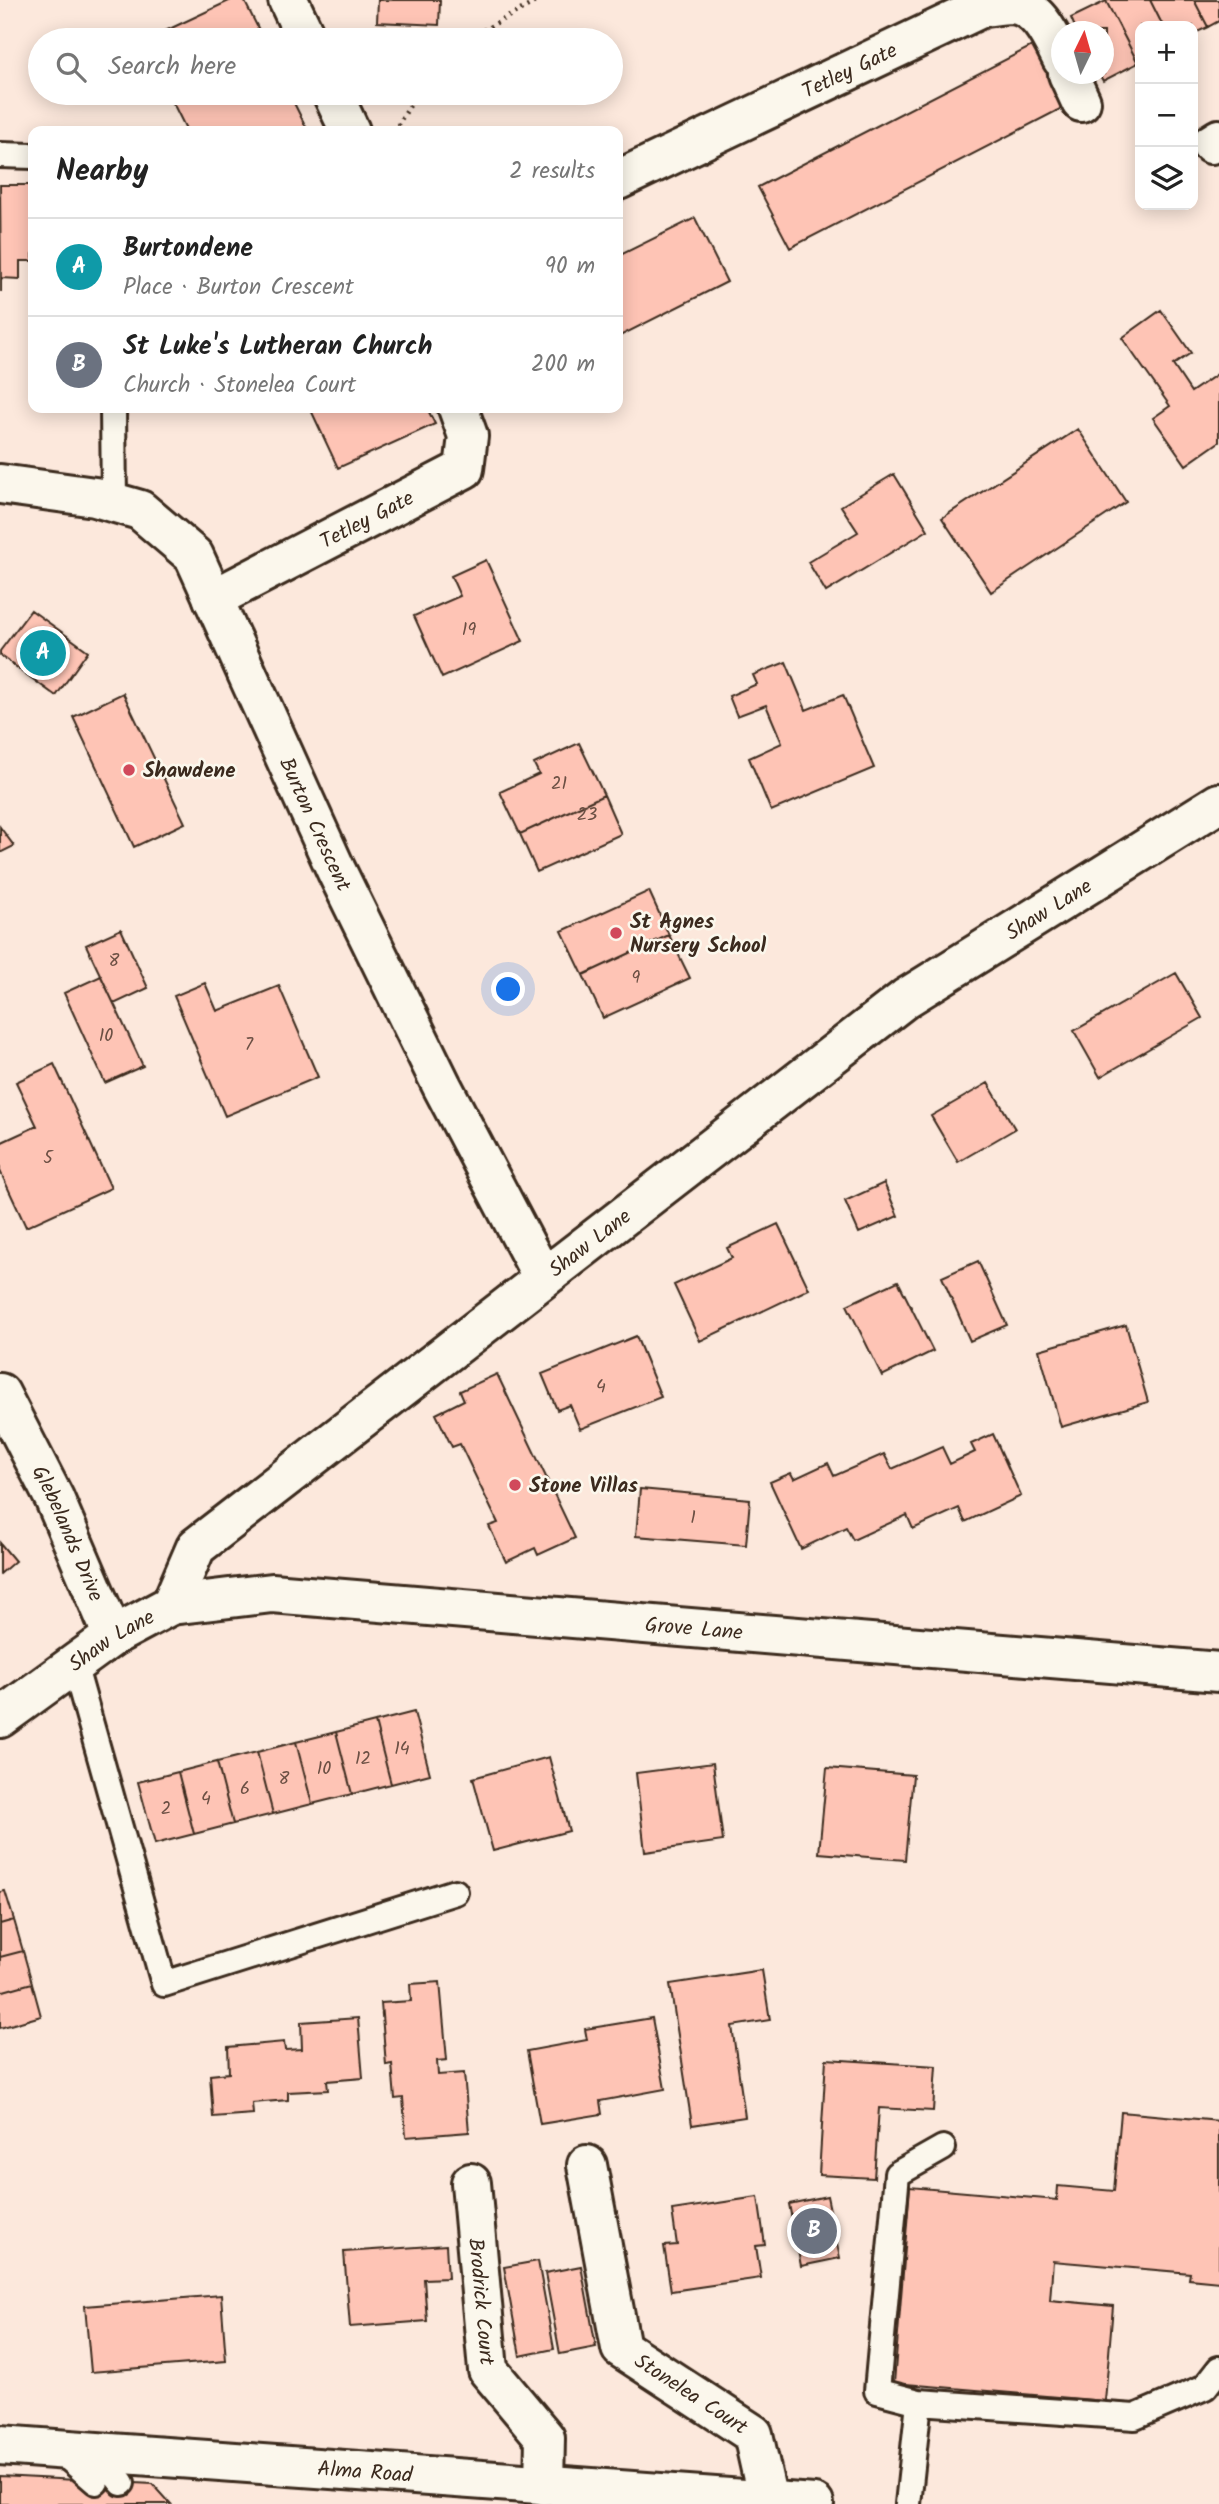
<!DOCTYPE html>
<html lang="en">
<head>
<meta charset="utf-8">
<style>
	:root { --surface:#fff; --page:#f6f6f6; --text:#222; --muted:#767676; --line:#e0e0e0; --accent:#d1495b }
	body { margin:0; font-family:Kalam,sans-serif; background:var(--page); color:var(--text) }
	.controls { position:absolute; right:21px; top:21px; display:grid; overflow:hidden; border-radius:14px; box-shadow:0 4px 18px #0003 }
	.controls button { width:63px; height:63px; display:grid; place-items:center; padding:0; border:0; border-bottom:2px solid var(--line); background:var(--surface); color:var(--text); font:35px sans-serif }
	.compass { position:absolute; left:1051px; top:21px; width:63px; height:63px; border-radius:50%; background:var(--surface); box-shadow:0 4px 18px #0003; rotate:5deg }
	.you { position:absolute; left:509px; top:990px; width:24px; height:24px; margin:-18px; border:5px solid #fff; border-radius:50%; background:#1a73e8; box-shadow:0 0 0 10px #1a73e833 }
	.badge { display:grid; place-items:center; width:46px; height:46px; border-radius:50%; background:var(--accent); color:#fff; font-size:23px; font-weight:700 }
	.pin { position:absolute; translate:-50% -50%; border:4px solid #fff; box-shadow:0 2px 7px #0006 }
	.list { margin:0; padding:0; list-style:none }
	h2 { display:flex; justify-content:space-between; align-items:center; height:91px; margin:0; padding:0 28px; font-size:30px }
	h2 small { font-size:23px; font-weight:400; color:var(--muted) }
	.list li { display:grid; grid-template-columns:46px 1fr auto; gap:21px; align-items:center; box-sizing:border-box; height:98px; padding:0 28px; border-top:2px solid var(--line) }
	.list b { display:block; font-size:26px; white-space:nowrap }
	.list p { margin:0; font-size:23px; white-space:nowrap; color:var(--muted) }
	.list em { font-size:23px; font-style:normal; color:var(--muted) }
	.icon { flex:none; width:38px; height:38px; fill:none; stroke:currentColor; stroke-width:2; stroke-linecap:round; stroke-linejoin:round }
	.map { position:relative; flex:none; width:1219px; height:2504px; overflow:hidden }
	.search { position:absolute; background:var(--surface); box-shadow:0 4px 18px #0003; left:28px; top:28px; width:595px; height:77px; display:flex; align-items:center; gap:18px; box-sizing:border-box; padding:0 24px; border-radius:38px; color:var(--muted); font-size:26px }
	.panel { position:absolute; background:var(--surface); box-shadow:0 4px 18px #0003; left:28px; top:126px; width:595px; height:287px; border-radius:14px }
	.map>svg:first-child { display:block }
	.building { fill:#fec4b5; stroke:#3b2a1e; stroke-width:2 }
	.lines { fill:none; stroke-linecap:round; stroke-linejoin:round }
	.lane-casing { stroke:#3b2a1e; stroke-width:30 }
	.street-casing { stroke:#3b2a1e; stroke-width:44 }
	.secondary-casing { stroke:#3b2a1e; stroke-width:44 }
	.path { stroke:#3b2a1e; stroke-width:4.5; stroke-dasharray:2 5; stroke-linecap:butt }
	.lane { stroke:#fbf7ec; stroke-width:24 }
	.street { stroke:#fbf7ec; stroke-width:38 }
	.secondary { stroke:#fbf7ec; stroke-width:38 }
	.poi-dot { fill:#d1495b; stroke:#fbf7ec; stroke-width:2.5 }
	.labels { text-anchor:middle; stroke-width:5; stroke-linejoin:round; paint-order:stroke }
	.number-label { font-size:18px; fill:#6c5044 }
	.street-label { font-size:21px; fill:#3b2a1e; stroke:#fbf7ec }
	.poi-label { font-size:21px; font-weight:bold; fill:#3b2a1e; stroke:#fbf7ec; text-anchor:start }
</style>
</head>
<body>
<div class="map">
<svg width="1219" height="2504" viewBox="0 0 1219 2504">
	<rect width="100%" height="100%" fill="#fce8dc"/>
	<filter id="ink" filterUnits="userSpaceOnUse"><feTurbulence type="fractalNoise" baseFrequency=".0143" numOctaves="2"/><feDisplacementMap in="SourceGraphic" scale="14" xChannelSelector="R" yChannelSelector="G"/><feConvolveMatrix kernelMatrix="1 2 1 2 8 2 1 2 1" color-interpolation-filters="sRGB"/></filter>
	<g filter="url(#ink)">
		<path class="building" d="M231,0H244L264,40H146Z
			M378,0H440L439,25L377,22Z
			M1108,0H1150L1163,26H1140V61L1138,63L1106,1Z
			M1150,0H1194L1208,27L1193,34V26H1163Z
			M1194,0H1219V21L1208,27Z
			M1106,1L1138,63L1103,81L1099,74H1104V32H1077L1071,18Z
			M1034,45L1066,106L790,248L758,187Z
			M168,93H289L308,131H187Z
			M0,185H33V261H20V279L1,278V292Z
			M695,218L727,282L618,337V256Z
			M1161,310L1191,353L1173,365L1191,392L1219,373V442L1186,465L1153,418L1170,406L1122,338Z
			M310,408H427L435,424L338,468Z
			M1078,429L1126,502L991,592L942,518Z
			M894,474L928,530L826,592L808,562L858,532L841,506Z
			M486,560L523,641L442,678L414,616L460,596L451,576Z
			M31,610L88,651L56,696L0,655V651Z
			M786,662L806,710L843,695L874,768L771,811L749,758L782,743L766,705L737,716L729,696L757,684L753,675Z
			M123,693L185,823L134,847L73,717Z
			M579,743L604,795L520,834L500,792L539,774L534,764Z
			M604,795L621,834L537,872L520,834Z
			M0,827L14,846L0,853Z
			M649,891L669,935L583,975L562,931Z
			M121,929L148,988L114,1004L86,945Z
			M669,935L690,978L603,1018L583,975Z
			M1176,973L1202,1018L1100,1077L1074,1031Z
			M101,976L143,1066L105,1083L64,993Z
			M205,983L217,1011L279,986L318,1077L225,1116L174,996Z
			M54,1064L111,1188L26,1227L0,1171V1143L37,1126L16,1082Z
			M988,1083L1015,1129L958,1162L931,1116Z
			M884,1183L898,1216L859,1233L845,1201Z
			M778,1224L809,1289L700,1341L674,1285L732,1258L727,1248Z
			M978,1261L1007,1325L970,1341L942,1277Z
			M898,1281L933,1351L882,1376L847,1305Z
			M1126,1325L1148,1402L1061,1427L1039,1350Z
			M636,1336L661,1397L580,1429L570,1405L557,1410L542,1374Z
			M497,1374L575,1538L538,1555L535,1548L506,1562L489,1526L498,1523L460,1444L452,1447L436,1414L464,1400L460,1391Z
			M993,1434L1021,1496L965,1522L959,1508L913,1529L907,1515L853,1540L846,1527L801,1549L770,1482L791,1473L794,1479L828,1463L834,1476L884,1454L892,1469L942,1447L950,1464L975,1452L971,1444Z
			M640,1489L750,1499L746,1545L636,1536Z
			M0,1543L15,1561L0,1574Z
			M414,1712L430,1774L391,1784L375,1722Z
			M375,1722L391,1784L352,1794L336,1732Z
			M336,1732L352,1794L312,1804L296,1742Z
			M296,1742L312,1804L273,1814L257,1752Z
			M257,1752L273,1814L233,1824L217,1762Z
			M549,1757L569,1831L493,1851L473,1778Z
			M217,1762L233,1824L194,1834L178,1772Z
			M713,1763L723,1841L645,1852L636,1773Z
			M827,1768L913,1775L905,1860L819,1853Z
			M178,1772L194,1834L155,1844L138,1782Z
			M5,1891L14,1920L0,1924V1892Z
			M14,1920L23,1951L0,1957V1924Z
			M23,1951L32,1983L0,1992V1957Z
			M762,1970L770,2020L732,2026L745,2117L692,2125L670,1984Z
			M440,1982L447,2060L437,2061L438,2075L464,2073L469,2132L406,2137L403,2098L395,2099L392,2064L386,2065L381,2003L411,2001L410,1984Z
			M32,1983L41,2016L0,2028V1992Z
			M358,2018L363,2078L327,2081L328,2090L288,2092V2100L252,2103L253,2114L213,2117L210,2075L229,2073L228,2047L284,2042L285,2050L302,2049L301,2022Z
			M652,2018L665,2089L600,2101L602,2114L540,2124L527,2051L587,2040L585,2029Z
			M826,2059L936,2066L933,2111L879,2108L874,2178L819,2175Z
			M1121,2112L1219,2121V2282L1189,2279L1190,2273L1053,2261L1050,2300L1113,2306L1105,2401L894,2383L910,2187L1057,2200L1058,2186L1114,2191Z
			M827,2196L840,2258L801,2266L789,2204Z
			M758,2197L765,2245L756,2246L761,2278L671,2291L664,2246L677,2245L672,2210Z
			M446,2245L448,2278L424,2279L427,2321L350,2327L344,2252Z
			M538,2261L554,2349L520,2356L504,2267Z
			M581,2266L596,2347L560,2354L545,2273Z
			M221,2295L226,2361L91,2372L85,2306Z
			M0,2476L153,2484L171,2504H0Z"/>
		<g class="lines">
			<defs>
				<path id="lane" d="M0,155L33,156
					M113,408L114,502
					M74,1664L164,1984L455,1892
					M919,2402L877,2391L897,2174L943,2148
					M59,2450L96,2482
					M96,2452L122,2483
					M908,2504L919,2402L1135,2417L1205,2387L1219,2369"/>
				<g id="street">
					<path d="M288,0L307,40"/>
					<path d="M1068,74L1081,102"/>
					<path d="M332,93L350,131"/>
					<path d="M1211,144L1219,139"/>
					<path id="s1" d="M618,180L983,7C992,6 1002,4 1011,4C1038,5 1052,39 1062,59"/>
					<path id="s2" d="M0,484L95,497L140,510L194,556L336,870L442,1086L543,1278"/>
					<path id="s3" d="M213,599L464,469L468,436L458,408"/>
					<path id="s4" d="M0,1393L54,1498L113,1636"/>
					<path id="s5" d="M587,2165L621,2348L753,2434L768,2501"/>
					<path id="s6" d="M471,2183L488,2370L545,2438L544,2485"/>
					<path id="s7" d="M0,2445L814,2504"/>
				</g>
				<g id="secondary">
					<path id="s8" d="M171,1605L272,1593L1219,1672"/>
					<path id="s9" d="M0,1718L113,1636L171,1605L196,1547L906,998L1219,803"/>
				</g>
			</defs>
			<use href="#lane" class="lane-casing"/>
			<use href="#street" class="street-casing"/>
			<use href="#secondary" class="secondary-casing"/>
			<path class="path" d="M465,40L539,0
				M394,131L418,93"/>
			<use href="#lane" class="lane"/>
			<use href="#street" class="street"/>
			<use href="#secondary" class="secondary"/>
		</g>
	</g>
	<g class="poi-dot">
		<circle cx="129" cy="770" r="7"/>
		<circle cx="616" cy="933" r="7"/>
		<circle cx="515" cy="1485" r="7"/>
	</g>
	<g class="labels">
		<g class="number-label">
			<text x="469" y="635">19</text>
			<text x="559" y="789">21</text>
			<text x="587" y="820">23</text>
			<text x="114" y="966">8</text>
			<text x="636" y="983">9</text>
			<text x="106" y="1041">10</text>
			<text x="249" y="1050">7</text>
			<text x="48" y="1163">5</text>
			<text x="601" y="1392">4</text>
			<text x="693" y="1523">1</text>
			<text x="402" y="1754">14</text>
			<text x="363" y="1764">12</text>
			<text x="324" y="1774">10</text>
			<text x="284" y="1784">8</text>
			<text x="245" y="1794">6</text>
			<text x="206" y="1804">4</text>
			<text x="166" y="1814">2</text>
		</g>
		<g class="street-label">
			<text dy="7" stroke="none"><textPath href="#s1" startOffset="256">Tetley Gate</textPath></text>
			<text dy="7" stroke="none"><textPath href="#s3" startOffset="173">Tetley Gate</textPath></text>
			<text dy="7" stroke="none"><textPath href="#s2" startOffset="508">Burton Crescent</textPath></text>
			<text dy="7" stroke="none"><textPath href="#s9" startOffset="1334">Shaw Lane</textPath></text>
			<text dy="7" stroke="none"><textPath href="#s9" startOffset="766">Shaw Lane</textPath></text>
			<text dy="7" stroke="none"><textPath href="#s4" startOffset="156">Glebelands Drive</textPath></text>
			<text dy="7" stroke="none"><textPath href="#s8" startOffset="525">Grove Lane</textPath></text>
			<text dy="7" stroke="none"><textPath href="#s9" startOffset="136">Shaw Lane</textPath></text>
			<text dy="7" stroke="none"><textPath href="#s6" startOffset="119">Brodrick Court</textPath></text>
			<text dy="7" stroke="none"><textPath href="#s5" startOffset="270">Stonelea Court</textPath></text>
			<text dy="7" stroke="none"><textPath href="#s7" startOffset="366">Alma Road</textPath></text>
		</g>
		<g class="poi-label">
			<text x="143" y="777">Shawdene</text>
			<text x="630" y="928">St Agnes<tspan x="630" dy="24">Nursery School</tspan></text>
			<text x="529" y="1492">Stone Villas</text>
		</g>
	</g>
</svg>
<div class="controls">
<button>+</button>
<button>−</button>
<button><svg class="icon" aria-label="layers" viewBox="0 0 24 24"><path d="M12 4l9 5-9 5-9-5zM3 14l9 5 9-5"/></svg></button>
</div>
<svg class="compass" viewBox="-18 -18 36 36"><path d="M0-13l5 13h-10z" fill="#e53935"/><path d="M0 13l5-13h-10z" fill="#767676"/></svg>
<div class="you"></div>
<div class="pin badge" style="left:43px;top:653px;background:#0f9aa8">A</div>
<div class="pin badge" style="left:814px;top:2231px;background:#6b7280">B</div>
<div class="search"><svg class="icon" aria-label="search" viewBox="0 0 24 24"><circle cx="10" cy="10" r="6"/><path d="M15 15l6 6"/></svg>Search here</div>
<section class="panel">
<h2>Nearby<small>2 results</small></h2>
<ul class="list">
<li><span class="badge" style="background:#0f9aa8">A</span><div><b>Burtondene</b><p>Place · Burton Crescent</p></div><em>90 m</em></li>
<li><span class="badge" style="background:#6b7280">B</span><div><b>St Luke's Lutheran Church</b><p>Church · Stonelea Court</p></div><em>200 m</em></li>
</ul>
</section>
</div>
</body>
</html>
